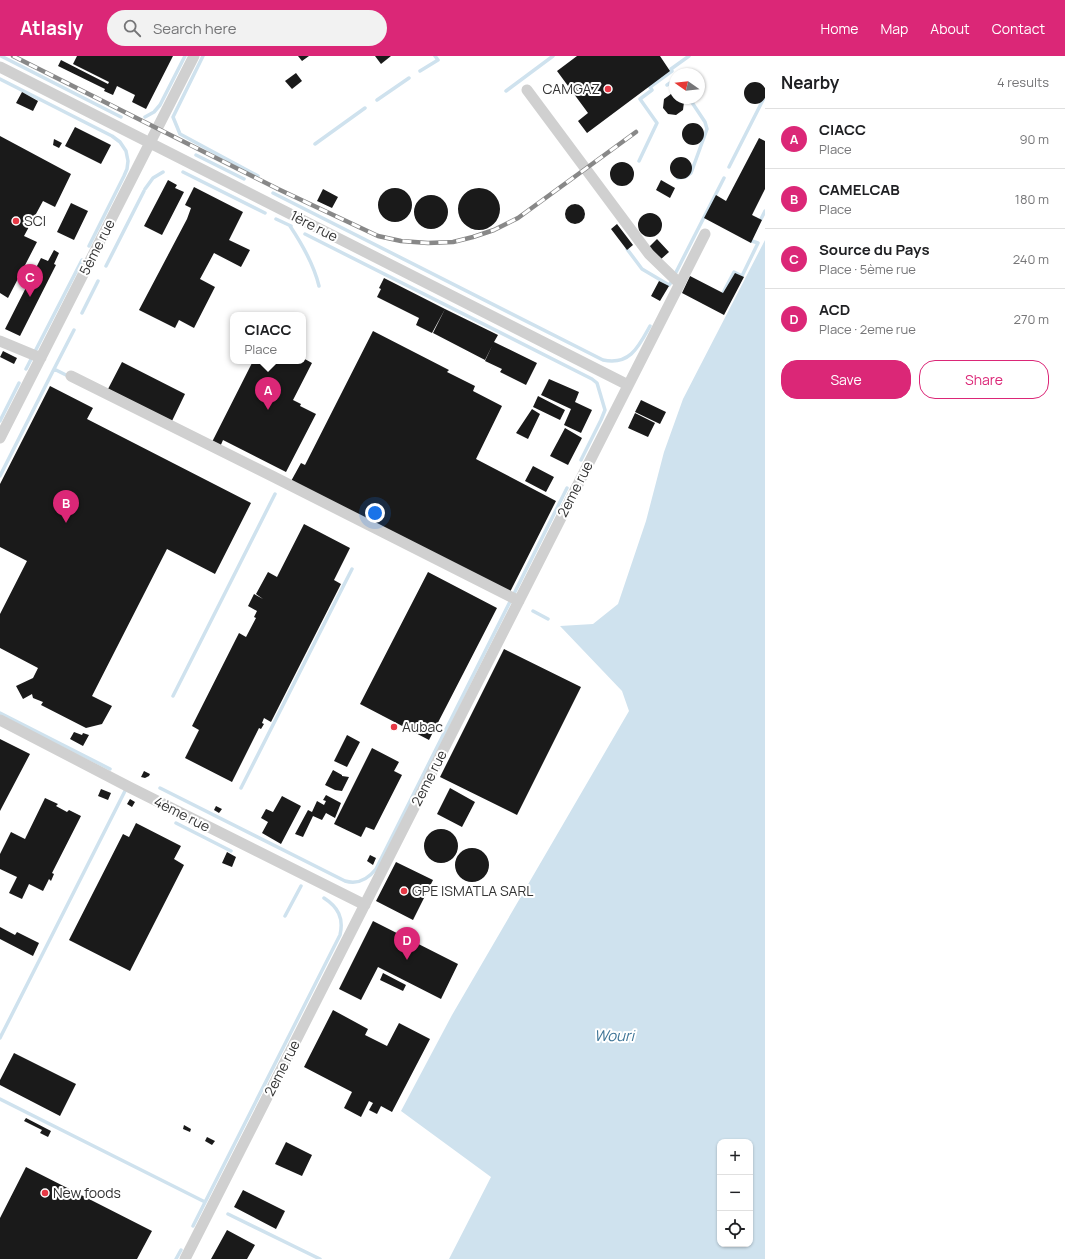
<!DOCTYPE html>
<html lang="en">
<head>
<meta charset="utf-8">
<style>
	:root { --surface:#fff; --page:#f2f2f2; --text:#202124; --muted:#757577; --line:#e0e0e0; --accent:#db2777 }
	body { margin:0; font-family:Manrope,sans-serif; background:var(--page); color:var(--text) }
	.controls { position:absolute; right:12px; bottom:12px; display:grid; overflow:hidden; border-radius:8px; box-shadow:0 1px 3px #0004 }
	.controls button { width:36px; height:36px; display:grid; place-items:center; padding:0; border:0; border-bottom:1px solid var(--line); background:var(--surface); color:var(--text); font:20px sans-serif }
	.compass { position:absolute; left:669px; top:12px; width:36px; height:36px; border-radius:50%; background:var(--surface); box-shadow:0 1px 3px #0004; rotate:284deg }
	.you { position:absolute; left:375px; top:457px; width:14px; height:14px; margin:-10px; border:3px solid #fff; border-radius:50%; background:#1a73e8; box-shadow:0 0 0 6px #1a73e833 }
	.badge { display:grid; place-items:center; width:26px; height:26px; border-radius:50%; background:var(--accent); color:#fff; font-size:13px; font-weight:700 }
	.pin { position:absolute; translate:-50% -33px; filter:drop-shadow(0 1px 2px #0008) }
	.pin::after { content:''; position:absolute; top:21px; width:14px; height:12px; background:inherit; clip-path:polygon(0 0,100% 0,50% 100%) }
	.popup { position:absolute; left:230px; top:256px; width:76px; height:52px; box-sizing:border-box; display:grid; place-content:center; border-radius:8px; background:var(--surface); filter:drop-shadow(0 1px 3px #0005); font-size:13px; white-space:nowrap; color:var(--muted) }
	.popup b { font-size:15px; color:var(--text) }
	.popup::after { content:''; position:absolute; left:50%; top:100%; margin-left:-8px; border:8px solid transparent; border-top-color:var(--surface) }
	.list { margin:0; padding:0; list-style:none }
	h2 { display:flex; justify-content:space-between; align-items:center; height:52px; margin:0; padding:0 16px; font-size:17px }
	h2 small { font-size:13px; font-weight:400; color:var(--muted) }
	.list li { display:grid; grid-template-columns:26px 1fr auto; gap:12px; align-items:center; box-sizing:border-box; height:60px; padding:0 16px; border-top:1px solid var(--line) }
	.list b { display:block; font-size:15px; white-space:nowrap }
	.list p { margin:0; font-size:13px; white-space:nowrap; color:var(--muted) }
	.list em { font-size:13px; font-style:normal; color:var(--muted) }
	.actions { display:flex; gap:8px; padding:12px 16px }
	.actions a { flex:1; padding:9px 0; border:1px solid var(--accent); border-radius:16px; text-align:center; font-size:14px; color:var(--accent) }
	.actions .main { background:var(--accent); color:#fff }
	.icon { flex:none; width:22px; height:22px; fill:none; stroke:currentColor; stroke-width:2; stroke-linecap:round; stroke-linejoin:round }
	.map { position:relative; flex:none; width:765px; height:1203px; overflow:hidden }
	header { display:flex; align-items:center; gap:24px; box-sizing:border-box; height:56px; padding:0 20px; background:var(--accent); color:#fff }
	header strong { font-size:19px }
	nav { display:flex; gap:22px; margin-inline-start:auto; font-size:14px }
	.search { width:280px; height:36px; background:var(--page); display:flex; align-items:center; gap:10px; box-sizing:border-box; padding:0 14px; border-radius:22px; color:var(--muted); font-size:15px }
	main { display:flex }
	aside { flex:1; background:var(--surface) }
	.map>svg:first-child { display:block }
	.water { fill:#cfe2ee; fill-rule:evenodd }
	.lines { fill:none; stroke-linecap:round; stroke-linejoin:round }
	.stream { stroke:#cfe2ee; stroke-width:3.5 }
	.building { fill:#1a1a1a }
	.minor { stroke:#d0d0d0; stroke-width:11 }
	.rail-casing { stroke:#888; stroke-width:4.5 }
	.rail { stroke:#fff; stroke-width:3; stroke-dasharray:9; stroke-linecap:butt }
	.poi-dot { fill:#e63946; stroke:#fff; stroke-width:1.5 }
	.labels { text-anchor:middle; stroke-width:4; stroke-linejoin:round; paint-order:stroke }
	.poi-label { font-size:14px; fill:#333; stroke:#fff; text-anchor:start }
	.street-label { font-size:14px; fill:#333; stroke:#fff }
	.water-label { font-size:15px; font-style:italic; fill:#3f7597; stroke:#fff }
</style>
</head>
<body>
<header>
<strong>Atlasly</strong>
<div class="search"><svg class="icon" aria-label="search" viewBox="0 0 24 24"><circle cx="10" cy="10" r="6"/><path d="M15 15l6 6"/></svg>Search here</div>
<nav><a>Home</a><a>Map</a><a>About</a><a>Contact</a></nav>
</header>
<main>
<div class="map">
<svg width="765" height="1203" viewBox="0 0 765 1203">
	<rect width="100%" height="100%" fill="#fff"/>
	<path class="water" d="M765,184V1203H449L491,1121L401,1055L452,959L629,655L622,635L560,570L593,568L618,548L646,465L664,396L683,343ZM720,1086H750V1188H720Z"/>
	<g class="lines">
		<path class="stream" d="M1,0L121,61
			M203,0L173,61L180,78L258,120
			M420,15L438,4L435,0
			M0,23L112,80L120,86L126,95L128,105L127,113L124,120L89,190
			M667,29L670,27L675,28
			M506,35L553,0
			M377,44L409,22
			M145,61L154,56L160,49L185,0
			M315,88L365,52
			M196,99L244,123
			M639,105L657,67L640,43L652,34L650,31L672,15L671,13L689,0
			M729,111L765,40
			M183,116L265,157
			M678,122L685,121L691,117L707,73L705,66L689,42
			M145,133L153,122L163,116
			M273,137L603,304C630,310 639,290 650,270
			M276,163L291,170
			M761,163L765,155
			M290,170C302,188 314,209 319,230
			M305,178L592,323L597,327L605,354L601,364L581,404
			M627,193L642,213L669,229
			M106,210L144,135
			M670,228L724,122
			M723,237L734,216L742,220L758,187L752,185
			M82,257L98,225
			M26,313L82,204
			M70,321L54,313L74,274
			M0,365L19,327
			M0,420L54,313
			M533,555L548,563
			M173,640L275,438
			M0,657L110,713
			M160,732L345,825C358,829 368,823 376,813L567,432
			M241,732L352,513
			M176,767L231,795
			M285,860L301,830
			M0,982L126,733
			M0,1043L205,1146
			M228,1158L320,1203
			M193,1170L340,879C344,862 338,851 324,842
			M176,1203L181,1194"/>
	</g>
	<path class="building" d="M77,0H173L146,53L132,46L135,39L117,30L113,39L104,35L105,33L58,10L61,4L108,28L109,26L73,8Z
		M298,0H309L302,5Z
		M375,0H391L381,8Z
		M577,0H660L670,15L587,77L578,65L588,57L557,15Z
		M296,17L302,25L292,33L285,25Z
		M744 37a11 11 0 1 1 22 0a11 11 0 1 1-22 0Z
		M22,36L38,45L33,55L16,47Z
		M671,38H675V42H682L684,46L683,54L676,59L668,58L663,52L664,43Z
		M682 78a11 11 0 1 1 22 0a11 11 0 1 1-22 0Z
		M75,71L111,89L101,108L65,90Z
		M0,80L71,118L55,151L43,145L24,180L37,186L8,242L0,237Z
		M759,82L765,85V133L752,159L762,164L751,187L704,162L716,139L726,145Z
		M54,83L62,87L59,92L53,89Z
		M670 112a11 11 0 1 1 22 0a11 11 0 1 1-22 0Z
		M610 118a12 12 0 1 1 24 0a12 12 0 1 1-24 0Z
		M168,124L177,129L175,132L184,136L162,179L144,170Z
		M661,124L675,132L670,142L656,134Z
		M194,131L243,156L229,184L250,194L241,211L214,197L200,223L215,231L194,272L179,264L175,272L139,254L187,163L191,152L185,149Z
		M458 153a21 21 0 1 1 42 0a21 21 0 1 1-42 0Z
		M378 149a17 17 0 1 1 34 0a17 17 0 1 1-34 0Z
		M323,133L338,141L332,152L317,145Z
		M414 156a17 17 0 1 1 34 0a17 17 0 1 1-34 0Z
		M71,147L88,155L74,184L57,176Z
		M565 158a10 10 0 1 1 20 0a10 10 0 1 1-20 0Z
		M638 169a12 12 0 1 1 24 0a12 12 0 1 1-24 0Z
		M617,168L633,189L627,194L611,173Z
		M657,183L669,196L660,204L649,191Z
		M54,194L59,197L54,208L56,209L20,280L5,273L41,202L48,205Z
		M735,217L744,221L724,259L682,237L690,220L723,237Z
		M384,222L445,253L432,277L416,269L419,262L377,241L381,233L379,232Z
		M659,225L669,230L660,245L651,240Z
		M445,253L498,279L494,286L537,307L526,329L500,316L502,313L485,305L492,290L485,304L433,277Z
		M373,275L449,314L447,316L475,330L473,335L502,350L476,403L556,445L509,538L290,427L301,407L305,409Z
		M3,295L17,302L14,308L0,301Z
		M303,302L312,307L293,344L301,348L300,350L316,358L286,416L223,384L220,391L212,386L253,305H303Z
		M122,306L185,338L172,365L108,333Z
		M549,323L579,336L575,346L592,354L581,377L564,369L571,353L541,339Z
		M50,330L93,352L87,363L251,447L215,518L167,493L92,640L112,650L102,668L86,672L41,649L43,646L33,642L32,638L23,643L16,630L33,622L38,612L0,592V558L27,505L0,491V428Z
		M538,340L565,354L560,364L533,351Z
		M641,344L666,356L660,368L635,356Z
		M532,353L540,358L528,383L516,377Z
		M635,357L655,367L648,381L628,372Z
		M565,372L582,382L568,409L550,400Z
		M533,410L554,421L546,436L525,425Z
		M304,468L350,492L334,524L341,528L271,666L264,662L262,667L264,668L261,673L259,672L232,726L185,702L199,674L192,670L239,577L246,581L256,562L254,561L257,555L248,550L254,538L263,543L256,538L268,516L277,521Z
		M428,516L497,552L429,684L360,648Z
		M504,593L581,631L517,759L440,721Z
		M74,676L82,679L83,677L89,679L83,690L70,683Z
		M347,679L360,686L347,711L334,705Z
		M0,683L30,698L0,755Z
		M372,692L399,706L394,715L402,719L374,774L366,771L361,781L334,768Z
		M333,714L342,719V720L349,721L342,735L335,734L325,729Z
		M144,715L150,718L149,720L145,722L141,721Z
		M450,732L475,746L462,771L437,758Z
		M101,733L111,737L108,744L98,740Z
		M326,739L341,747L335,762L326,757L322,764L313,760L303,781L295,778L308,754L312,756L317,745L324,749L326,745L323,744Z
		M282,740L301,750L281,788L262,777L268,766L261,762L266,753L273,756Z
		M45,742L58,748L56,750L67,756L69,754L81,760L52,817L54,818L51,825L49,823L43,835L29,828L22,843L9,837L17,821L0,813V798L11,776L25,783Z
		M130,743L135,746L132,751L127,748Z
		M216,750L222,753L219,757L214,754Z
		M136,767L181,790L174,803L184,809L130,915L69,884L123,778L129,781Z
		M424 790a17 17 0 1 1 34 0a17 17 0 1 1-34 0Z
		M455 809a17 17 0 1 1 34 0a17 17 0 1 1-34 0Z
		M227,796L236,801L232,811L222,807Z
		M370,799L376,802L373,809L367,805Z
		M396,806L433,824L413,864L376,845Z
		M373,865L458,908L441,943L378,911L361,944L339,933Z
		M0,871L15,879L17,876L39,887L33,900L0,883Z
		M383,917L406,929L403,935L380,924Z
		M333,954L368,973L365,979L387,990L399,967L430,983L392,1056L381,1050L377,1058L369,1054L373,1047L369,1045L361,1061L344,1052L352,1036L304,1011Z
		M14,997L76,1028L60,1060L0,1029V1024Z
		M26,1062L51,1075L48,1081L40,1077L42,1074L24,1065Z
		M184,1069L191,1073L190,1076L183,1073Z
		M207,1081L215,1085L212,1089L205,1085Z
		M286,1086L312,1099L302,1120L275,1108Z
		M26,1111L152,1175L137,1203H0V1162Z
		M243,1134L285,1155L276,1173L234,1151Z
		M227,1174L255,1189L247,1203H211Z"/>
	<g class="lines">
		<path class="minor" d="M0,11L628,329
			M527,34L649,198L679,227
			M0,285L41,302
			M71,320L272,420L519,545
			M0,382L194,0
			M0,664L131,732L365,849
			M185,1203L705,178"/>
		<defs>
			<path id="rail" d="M13,0L278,133L378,180L401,185L428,187L453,186L473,181L494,174L518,162L636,76"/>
		</defs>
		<use href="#rail" class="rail-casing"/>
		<use href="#rail" class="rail"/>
	</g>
	<g class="poi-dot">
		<circle cx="608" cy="33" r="4"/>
		<circle cx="16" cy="165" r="4"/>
		<circle cx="394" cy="671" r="4"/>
		<circle cx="404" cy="835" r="4"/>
		<circle cx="45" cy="1137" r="4"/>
	</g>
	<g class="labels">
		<g class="poi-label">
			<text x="600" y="38" text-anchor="end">CAMGAZ</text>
			<text x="24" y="170">SCI</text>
			<text x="402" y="676">Aubac</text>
			<text x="412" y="840">GPE ISMATLA SARL</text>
			<text x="53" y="1142">New foods</text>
		</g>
		<g class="street-label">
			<text transform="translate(314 170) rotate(27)" y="5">1ère rue</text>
			<text transform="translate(97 191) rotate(-63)" y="5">5ème rue</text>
			<text transform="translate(575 433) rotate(-63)" y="5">2eme rue</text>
			<text transform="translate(429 722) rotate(-63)" y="5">2eme rue</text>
			<text transform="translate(182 758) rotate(27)" y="5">4ème rue</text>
			<text transform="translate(282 1012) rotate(-63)" y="5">2eme rue</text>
		</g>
		<g class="water-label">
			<text x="614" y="985">Wouri</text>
		</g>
	</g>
</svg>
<div class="controls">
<button>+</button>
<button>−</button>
<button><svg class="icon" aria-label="locate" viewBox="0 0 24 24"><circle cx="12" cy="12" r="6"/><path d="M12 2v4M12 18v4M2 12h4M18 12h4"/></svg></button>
</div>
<svg class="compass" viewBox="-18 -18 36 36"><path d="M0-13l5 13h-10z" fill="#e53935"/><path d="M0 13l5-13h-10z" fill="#757577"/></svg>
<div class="you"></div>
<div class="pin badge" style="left:268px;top:354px">A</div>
<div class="popup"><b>CIACC</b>Place</div>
<div class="pin badge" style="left:66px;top:467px">B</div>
<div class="pin badge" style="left:30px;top:241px">C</div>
<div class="pin badge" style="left:407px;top:904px">D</div>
</div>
<aside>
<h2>Nearby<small>4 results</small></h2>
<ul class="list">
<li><span class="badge">A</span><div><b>CIACC</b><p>Place</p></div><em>90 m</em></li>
<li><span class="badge">B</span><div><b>CAMELCAB</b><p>Place</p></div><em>180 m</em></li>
<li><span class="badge">C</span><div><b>Source du Pays</b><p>Place · 5ème rue</p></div><em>240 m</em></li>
<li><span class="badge">D</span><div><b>ACD</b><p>Place · 2eme rue</p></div><em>270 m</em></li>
</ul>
<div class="actions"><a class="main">Save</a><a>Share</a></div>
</aside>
</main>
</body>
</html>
